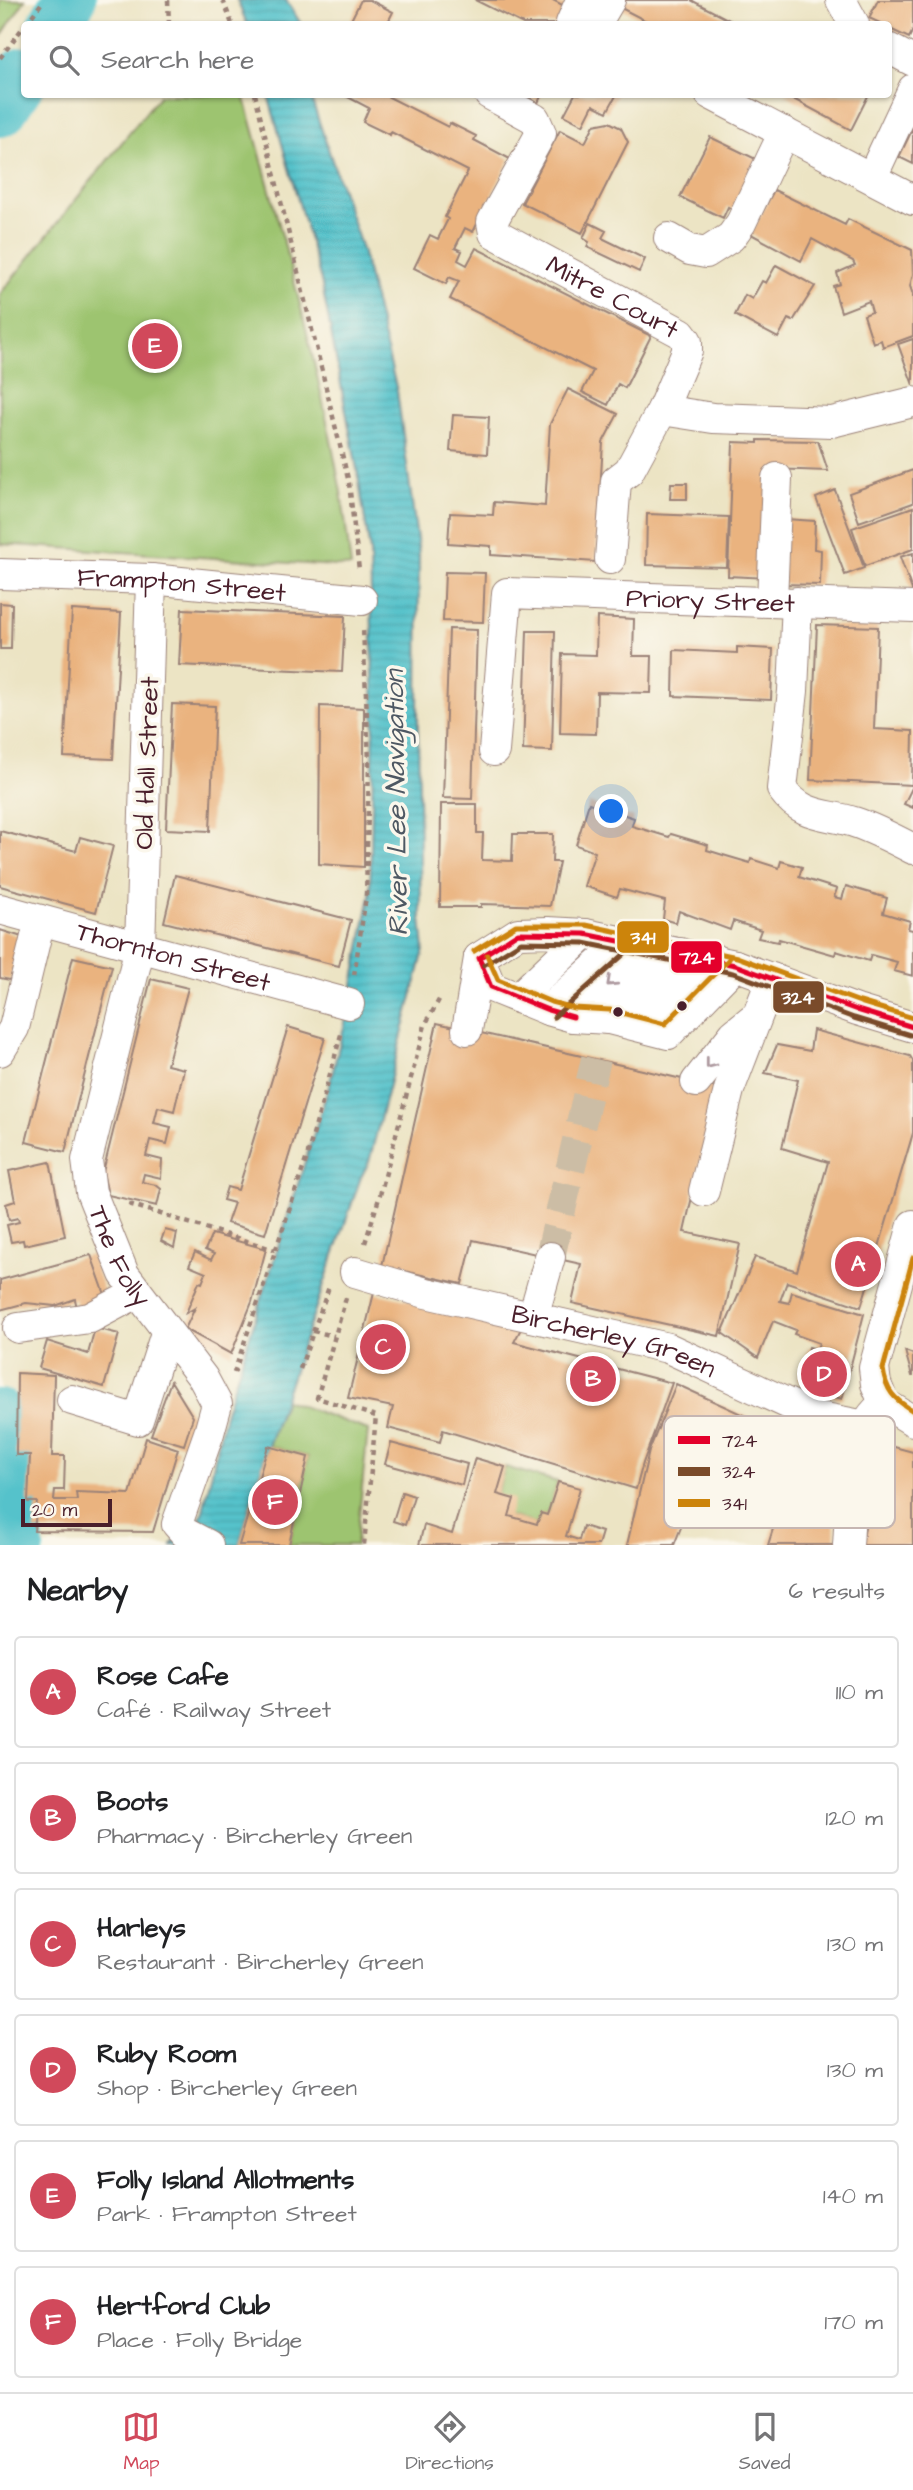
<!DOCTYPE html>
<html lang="en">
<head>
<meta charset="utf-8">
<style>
	:root { --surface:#fff; --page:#f2f2f2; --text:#202124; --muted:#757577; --line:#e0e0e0; --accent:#d1495b }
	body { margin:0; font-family:"Architects Daughter",sans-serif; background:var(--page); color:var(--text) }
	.scale { position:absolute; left:21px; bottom:18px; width:91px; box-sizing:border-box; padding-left:7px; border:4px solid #4a1f2b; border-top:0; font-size:19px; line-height:24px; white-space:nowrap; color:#4a1f2b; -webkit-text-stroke:5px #fbf7ec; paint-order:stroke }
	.you { position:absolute; left:612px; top:812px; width:24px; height:24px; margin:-18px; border:5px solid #fff; border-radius:50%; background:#1a73e8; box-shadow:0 0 0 10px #1a73e833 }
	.badge { display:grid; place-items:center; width:46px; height:46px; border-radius:50%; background:var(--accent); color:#fff; font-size:23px; font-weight:700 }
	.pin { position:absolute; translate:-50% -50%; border:4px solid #fff; box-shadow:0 2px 7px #0006 }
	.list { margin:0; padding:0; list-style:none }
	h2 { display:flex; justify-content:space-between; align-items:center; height:91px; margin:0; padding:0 28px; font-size:30px }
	h2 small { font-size:23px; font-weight:400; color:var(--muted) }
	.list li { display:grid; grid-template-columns:46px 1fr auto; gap:21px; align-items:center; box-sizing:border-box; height:112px; margin:0 14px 14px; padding:0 14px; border:2px solid var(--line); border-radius:7px }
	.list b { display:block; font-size:26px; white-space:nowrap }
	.list p { margin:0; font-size:23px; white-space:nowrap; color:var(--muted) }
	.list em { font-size:23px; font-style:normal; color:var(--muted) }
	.icon { flex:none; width:38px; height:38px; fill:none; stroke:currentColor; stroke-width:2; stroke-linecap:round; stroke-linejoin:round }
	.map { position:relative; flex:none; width:913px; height:1545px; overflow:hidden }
	.search { position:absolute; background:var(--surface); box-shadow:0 2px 5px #0004; left:21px; right:21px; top:21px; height:77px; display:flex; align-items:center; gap:18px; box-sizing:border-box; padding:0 24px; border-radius:7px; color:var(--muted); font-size:26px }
	.sheet { height:847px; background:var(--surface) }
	nav { display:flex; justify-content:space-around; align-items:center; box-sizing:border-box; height:98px; border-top:2px solid var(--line); background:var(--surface); font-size:19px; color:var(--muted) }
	nav a { display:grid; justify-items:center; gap:4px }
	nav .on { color:var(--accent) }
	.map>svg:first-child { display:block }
	.green { fill:#9dc46f; stroke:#74724d; stroke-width:2 }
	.water { fill:url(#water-rules); stroke:#4f707b; stroke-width:2 }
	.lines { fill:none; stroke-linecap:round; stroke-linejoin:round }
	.river { stroke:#54c2cb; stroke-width:54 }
	.building { fill:#eab37f }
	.minor-tunnel { stroke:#ccbda5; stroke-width:30; stroke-dasharray:30 15; stroke-linecap:butt }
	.minor-casing { stroke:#9b8278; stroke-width:32 }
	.path { stroke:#9b8278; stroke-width:4.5; stroke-dasharray:5 5; stroke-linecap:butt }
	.minor { stroke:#fff; stroke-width:30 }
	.bus-1-casing { stroke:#fbf7ec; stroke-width:10 }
	.bus-2-casing { stroke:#fbf7ec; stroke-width:10 }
	.bus-3-casing { stroke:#fbf7ec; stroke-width:10 }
	.bus-1 { stroke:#e4002b; stroke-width:5 }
	.bus-2 { stroke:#7a4b2a; stroke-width:5 }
	.bus-3 { stroke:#cc840b; stroke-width:5 }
	.oneway { stroke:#ae9aa0 }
	.bus-dot { fill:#4a1f2b; stroke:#fbf7ec; stroke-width:2.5 }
	.labels { text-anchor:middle; stroke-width:7; stroke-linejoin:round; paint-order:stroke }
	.street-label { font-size:26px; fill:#4a1f2b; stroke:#fbf7ec }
	.water-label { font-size:28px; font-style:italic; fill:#4e5863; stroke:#fbf7ec }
	.key { fill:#fbf7ec; stroke:#c6b6b2; stroke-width:2 }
	.key-label { font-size:19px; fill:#4a1f2b }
	.line-badge { stroke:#fbf7ec; stroke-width:2.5 }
	.badge-label { font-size:19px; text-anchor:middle; font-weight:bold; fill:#fff }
</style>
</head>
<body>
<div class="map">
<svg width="913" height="1545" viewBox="0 0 913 1545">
	<defs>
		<pattern id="water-rules" width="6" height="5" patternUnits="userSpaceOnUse" patternTransform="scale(1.75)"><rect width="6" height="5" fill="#54c2cb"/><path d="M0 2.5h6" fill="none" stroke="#4ba6ae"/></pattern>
	</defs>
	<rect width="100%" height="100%" fill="#fbf7ec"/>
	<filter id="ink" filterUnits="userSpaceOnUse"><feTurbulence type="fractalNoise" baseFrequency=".0143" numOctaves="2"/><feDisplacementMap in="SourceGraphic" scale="14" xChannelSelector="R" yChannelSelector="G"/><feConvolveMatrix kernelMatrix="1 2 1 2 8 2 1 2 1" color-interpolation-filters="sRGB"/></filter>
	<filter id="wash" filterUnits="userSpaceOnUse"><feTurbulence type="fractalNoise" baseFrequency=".00686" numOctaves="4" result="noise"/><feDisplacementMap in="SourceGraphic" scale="28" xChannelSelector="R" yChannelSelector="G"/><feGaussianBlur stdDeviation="1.57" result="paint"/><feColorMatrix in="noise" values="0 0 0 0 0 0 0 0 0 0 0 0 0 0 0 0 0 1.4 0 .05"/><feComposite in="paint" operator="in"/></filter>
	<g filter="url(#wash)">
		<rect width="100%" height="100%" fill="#ece4c4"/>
		<path class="green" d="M0,0H25L0,38Z
			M160,95H244C279,223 315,351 339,482C345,510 347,539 351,567L0,544V294Z
			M285,1400L368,1430L356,1545H289L308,1457L268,1446Z
			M505,1467L558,1482L547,1515L541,1514L537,1524L509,1516L497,1494Z"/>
		<path class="water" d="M237,0H286L301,24H247Z
			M268,95H310L361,246L397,391L419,554L418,728L421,918L424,950L369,1162L361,1177L268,1446L239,1545H172L176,1538L192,1537L203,1511L225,1414L329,1086L348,1011L370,895L374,719L370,552L357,469L321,280Z"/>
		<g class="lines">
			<path class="river" d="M55,24L69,0
				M0,110L24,74
				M0,1416L17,1545"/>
		</g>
		<g id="blocks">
			<path class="building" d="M361,0H370L393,12L387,24H349Z
				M475,0H553L570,9L562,24H523Z
				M626,0H691L737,24H652L621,8Z
				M878,0H913V30L909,38L888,28V24H882L869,18Z
				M342,94H383L448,127L450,123L476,136L474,140L510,159L473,232L465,228L455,248L462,251L458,260L467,265L476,248L651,336L625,388L618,384L608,405L582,392L593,371L450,299L459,281L449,277L446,284L414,268L430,235L438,239L448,219L445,217L468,171L391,132L390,135L363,122L369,108Z
				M523,94H542L538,103Z
				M575,94H617L607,112L593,105L583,125L564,115Z
				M784,94H869L851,130Z
				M609,122L621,128L628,142L582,233L522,203L560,130L585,143L594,125Z
				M913,128V164L899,157Z
				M710,137L764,163L739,213L728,207L723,218L680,197Z
				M774,190L845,225L848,219L912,250L913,274L910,286L913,295V336L883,347L881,340L873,343L864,315L872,312L869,301L841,312L833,286L840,284L837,273L855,265L853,261L812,239L801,261L751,234Z
				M590,223L606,231L602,238L645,259L639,272L587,247L589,242L583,238Z
				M776,265L815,286L793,321L788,319L778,338L735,315L745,295L752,299L762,281L766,283Z
				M913,339V385L898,344Z
				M568,389L618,414L603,442L596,562L491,555V546L448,543L450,513L493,515L494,502L545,506L550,424Z
				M453,415L489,417L487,454L450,451Z
				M758,440L818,441L828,471L772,469L768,578L728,576L733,442L758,443Z
				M913,470V503L859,522L849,493Z
				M671,483H687V499H670Z
				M835,490L864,568L845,575L816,498Z
				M913,507V549L865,566L852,528Z
				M647,514L729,517L727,567L646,565Z
				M785,519L815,521L814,549L821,550L820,585L782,584Z
				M913,553V593L900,557Z
				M445,572L485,573L483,622L443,621Z
				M0,603L12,604L11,649H0Z
				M182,609L345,616L342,672L179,665Z
				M72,610L121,613L113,759L64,757Z
				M597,617L634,619L633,656H652L651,693L597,692L596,734L560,733L562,654L596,655Z
				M817,625L878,627L874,729L913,731L912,785L810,780Z
				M449,629L477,630L472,799L443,798Z
				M527,631H555L552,751L523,750Z
				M737,647L773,649L771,700L673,696L674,650L737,653Z
				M172,704L215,706L210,831L166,829Z
				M320,706L364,708V867L319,864Z
				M913,786V808L904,804Z
				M589,803L634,818L632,826L669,837L671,834L708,845L707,850L723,855L750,863L751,859L779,868L781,861L802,867L799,877L837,889L834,897L842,899L846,886L887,898L883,913L910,921L908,929L913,930V976L894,971L897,962L871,955L869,961L836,951L835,955L779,939L778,942L758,938L761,930L733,921L730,930L679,911L676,923L663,919L665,901L620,889L617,897L584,886L595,852L576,845Z
				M441,804H477V833H483L482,860L512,861L513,834H553L552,862H559L550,906L481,904V907H440Z
				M0,831L76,851L80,837L113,846L96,912L0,886Z
				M175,875L351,920L339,966L164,922Z
				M0,930L22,937L10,980L0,978Z
				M73,957L112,966L65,1152L26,1142Z
				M151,979L188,988L167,1065L184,1069L174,1111L158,1107L154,1123L171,1127L167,1144L150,1140L146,1156L162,1160L161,1178L144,1174L142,1182L156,1185L161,1189L157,1206L108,1195L103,1172Z
				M437,1023L717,1087L684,1232L740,1244L719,1336L572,1303L581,1264L473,1240L462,1284L382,1266Z
				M288,1027L325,1038L265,1234L227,1223L234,1203L223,1200L227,1187L238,1190Z
				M813,1030L910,1056L913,1061V1133L861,1307L787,1282L780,1301L789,1303L792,1292L864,1314L842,1399L816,1391L797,1380L805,1359L824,1369L826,1364L806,1356L809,1347L817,1349L819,1343L794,1334L796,1330L773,1321L758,1358L722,1333L755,1257L797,1271L828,1162L782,1148L798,1080L765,1073L777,1045L810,1051Z
				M50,1162L65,1236L24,1245L23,1240L11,1242L7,1225L19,1222L18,1218L9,1220L6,1204L15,1201L9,1171Z
				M165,1230L177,1233L174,1248L161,1241Z
				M212,1234L266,1249L252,1302L231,1354L185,1329L195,1308L186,1313L199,1282L202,1283L206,1273L189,1266L195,1252L211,1260L214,1254L205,1250Z
				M91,1255L108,1303L78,1313L75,1299L55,1306L26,1303L0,1310V1280Z
				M374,1293L523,1325L514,1342L672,1383L643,1463L636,1489L443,1430L440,1442L388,1428L393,1407L348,1398Z
				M95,1328L119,1334L104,1387L39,1368L47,1341L88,1354Z
				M905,1351L913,1354V1376H912Z
				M17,1373L54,1375L52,1456H65L64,1490H55L54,1500H77L76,1492L130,1494L146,1438L178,1449L153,1532L34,1531L37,1502H28L30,1455H16Z
				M171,1381L193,1417L184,1445L151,1435Z
				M676,1384L763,1424L761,1426L794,1441L793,1444L838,1447L834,1506L835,1545H768L777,1516L765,1512L763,1517L696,1492L692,1503L703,1507L699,1516L687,1512L674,1545H627L649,1451Z
				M391,1443L467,1464L462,1485L385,1464Z
				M883,1444L913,1452V1545H862L872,1487L874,1488Z
				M268,1446L308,1457L289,1545H239Z
				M475,1458L505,1467L497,1494L514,1499L509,1516L537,1524L541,1513L547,1515L558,1482L580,1488L566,1536L579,1540L583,1526L602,1532L598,1545H419L424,1525L452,1534Z
				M402,1492L414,1496L405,1525L393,1521Z"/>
		</g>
	</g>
	<g filter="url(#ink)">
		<use href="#blocks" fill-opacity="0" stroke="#9b8278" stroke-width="2"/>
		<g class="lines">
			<path class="minor-tunnel" d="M550,1257L596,1059"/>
			<defs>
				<g id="minor">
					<path d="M841,0L854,24"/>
					<path d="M573,24L571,23L581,0"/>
					<path d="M596,24L610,0"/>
					<path d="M888,48L913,61"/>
					<path id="s1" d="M489,94L535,119L541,133L492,222L494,233L681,333L687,341V351L662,410L713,418L832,422L913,402"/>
					<path d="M710,94L913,200"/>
					<path d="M872,177L913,89"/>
					<path d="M669,238L690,250L706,253L731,237L741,223L784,132"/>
					<path d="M610,559L616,481L629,471L662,410"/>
					<path id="s2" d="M0,574L151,579L362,600"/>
					<path id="s3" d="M151,579L140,947L87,1160L91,1192L124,1274L203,1378L217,1404L209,1433L177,1524L185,1533L208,1545"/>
					<path d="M772,601L777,478"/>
					<path d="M797,602L793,691L782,789C802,817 824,813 854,822C875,829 894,839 913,849"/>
					<path id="s4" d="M494,751L507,593L913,607"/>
					<path id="s5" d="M0,909L349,1004"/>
					<path d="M479,958L518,933L548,932L585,934L735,965L857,1010L913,1027"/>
					<path d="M479,958L491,987L548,1010L573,1017L609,1019L668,1034L735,965"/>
					<path d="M518,998L585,934"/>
					<path d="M548,1010L625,941"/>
					<path d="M573,1017L649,946"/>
					<path d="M609,1019L680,953"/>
					<path d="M639,1026L714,959"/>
					<path d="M467,1030L479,958"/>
					<path d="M0,1051L14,1028L40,920"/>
					<path d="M696,1082L734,1034L751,1020"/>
					<path d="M704,1191L729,1090L772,978"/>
					<path id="s6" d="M355,1272L426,1293L668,1348L815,1416L865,1426"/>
					<path d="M533,1317L550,1257"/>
					<path d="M18,1328L90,1318L137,1293"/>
					<path d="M72,1400L138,1420L166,1333"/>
					<path d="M884,1403L876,1384L874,1368L913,1225"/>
					<path d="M884,1403L913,1421"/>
					<path d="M848,1545C851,1507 848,1440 876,1411"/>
				</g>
			</defs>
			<use href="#minor" class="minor-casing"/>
			<path class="path" d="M168,0L169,24
				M223,0L232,24
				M26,24L44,0
				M0,58L24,26
				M255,94L349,483L359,570
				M354,975L366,897L369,762L363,628
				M129,1204L275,1250
				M365,1243L380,1195L425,1025L440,998
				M346,1298L317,1398L376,1416L364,1545
				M313,1331L334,1336
				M300,1369L329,1287
				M234,1373L307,1157L342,1031"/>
			<use href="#minor" class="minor"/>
			<defs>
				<path id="bus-1" d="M479,958L518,933L585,934L735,965L857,1010L913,1027
					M479,958L491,987L548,1010L573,1017"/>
				<path id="bus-2" d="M484,965L521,942L584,943L733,973L854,1018L910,1035
					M554,1017L631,948"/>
				<path id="bus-3" d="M474,951L516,925H586L737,957L860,1002L913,1018
					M487,955L498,980L551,1002L574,1008L610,1010L665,1024L729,959
					M913,1258L883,1369C886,1391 894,1399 913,1411"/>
			</defs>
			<use href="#bus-1" class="bus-1-casing"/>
			<use href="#bus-2" class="bus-2-casing"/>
			<use href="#bus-3" class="bus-3-casing"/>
			<use href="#bus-1" class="bus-1"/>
			<use href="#bus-2" class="bus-2"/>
			<use href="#bus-3" class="bus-3"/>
		</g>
		<defs><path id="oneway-chevron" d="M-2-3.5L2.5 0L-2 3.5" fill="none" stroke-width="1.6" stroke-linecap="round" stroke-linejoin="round" transform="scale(1.75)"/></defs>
		<g class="oneway">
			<use href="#oneway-chevron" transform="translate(611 982) rotate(137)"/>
			<use href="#oneway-chevron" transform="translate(710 1064) rotate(128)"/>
		</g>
	</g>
	<g class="bus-dot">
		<circle cx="682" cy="1006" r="6"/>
		<circle cx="618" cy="1012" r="6"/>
	</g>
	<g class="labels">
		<g class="street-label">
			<text dy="9" stroke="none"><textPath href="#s1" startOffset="315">Mitre Court</textPath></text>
			<text dy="9" stroke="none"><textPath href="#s2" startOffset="182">Frampton Street</textPath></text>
			<text dy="9" stroke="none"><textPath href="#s4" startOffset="362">Priory Street</textPath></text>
			<text transform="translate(146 763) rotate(-88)" y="9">Old Hall Street</text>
			<text dy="9" stroke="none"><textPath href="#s5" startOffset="180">Thornton Street</textPath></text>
			<text dy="9" stroke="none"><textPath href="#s3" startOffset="690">The Folly</textPath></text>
			<text dy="9" stroke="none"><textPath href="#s6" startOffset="268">Bircherley Green</textPath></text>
		</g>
		<g class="water-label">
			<text transform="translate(395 803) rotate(-91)" y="10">River Lee Navigation</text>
		</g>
	</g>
	<rect x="664" y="1416" width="231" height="112" rx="10" class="key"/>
	<rect x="678" y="1436" width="32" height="8" fill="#e4002b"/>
	<rect x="678" y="1467" width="32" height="9" fill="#7a4b2a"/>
	<rect x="678" y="1499" width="32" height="8" fill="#cc840b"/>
	<g class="key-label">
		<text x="722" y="1447">724</text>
		<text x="722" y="1478">324</text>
		<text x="722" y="1510">341</text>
	</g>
	<g class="line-badge">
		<rect x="616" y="920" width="54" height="34" rx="7" fill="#cc840b"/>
		<rect x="670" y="940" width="53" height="34" rx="7" fill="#e4002b"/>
		<rect x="772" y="980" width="53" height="34" rx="7" fill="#7a4b2a"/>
	</g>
	<g class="badge-label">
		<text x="643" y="944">341</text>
		<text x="697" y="964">724</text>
		<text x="798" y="1004">324</text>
	</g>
</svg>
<div class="scale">20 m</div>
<div class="you"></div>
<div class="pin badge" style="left:858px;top:1264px">A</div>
<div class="pin badge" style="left:593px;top:1379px">B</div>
<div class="pin badge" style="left:383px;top:1347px">C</div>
<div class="pin badge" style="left:824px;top:1374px">D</div>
<div class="pin badge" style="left:155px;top:346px">E</div>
<div class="pin badge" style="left:275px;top:1502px">F</div>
<div class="search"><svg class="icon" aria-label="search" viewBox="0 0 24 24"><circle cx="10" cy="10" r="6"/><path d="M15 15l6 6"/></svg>Search here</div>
</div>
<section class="sheet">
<h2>Nearby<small>6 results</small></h2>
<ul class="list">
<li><span class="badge">A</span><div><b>Rose Cafe</b><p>Café · Railway Street</p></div><em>110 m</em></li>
<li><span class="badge">B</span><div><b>Boots</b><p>Pharmacy · Bircherley Green</p></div><em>120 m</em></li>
<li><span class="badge">C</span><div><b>Harleys</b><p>Restaurant · Bircherley Green</p></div><em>130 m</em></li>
<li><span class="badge">D</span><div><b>Ruby Room</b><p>Shop · Bircherley Green</p></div><em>130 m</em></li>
<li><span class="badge">E</span><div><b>Folly Island Allotments</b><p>Park · Frampton Street</p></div><em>140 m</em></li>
<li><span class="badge">F</span><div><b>Hertford Club</b><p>Place · Folly Bridge</p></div><em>170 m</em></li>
</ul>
</section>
<nav>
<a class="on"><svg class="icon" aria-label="map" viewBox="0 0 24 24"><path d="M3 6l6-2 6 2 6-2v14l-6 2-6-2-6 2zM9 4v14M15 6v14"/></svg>Map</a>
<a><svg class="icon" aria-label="directions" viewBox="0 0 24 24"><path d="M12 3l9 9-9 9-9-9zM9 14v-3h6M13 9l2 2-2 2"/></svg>Directions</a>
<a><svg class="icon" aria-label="saved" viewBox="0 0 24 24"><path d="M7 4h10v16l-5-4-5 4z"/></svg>Saved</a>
</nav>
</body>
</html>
